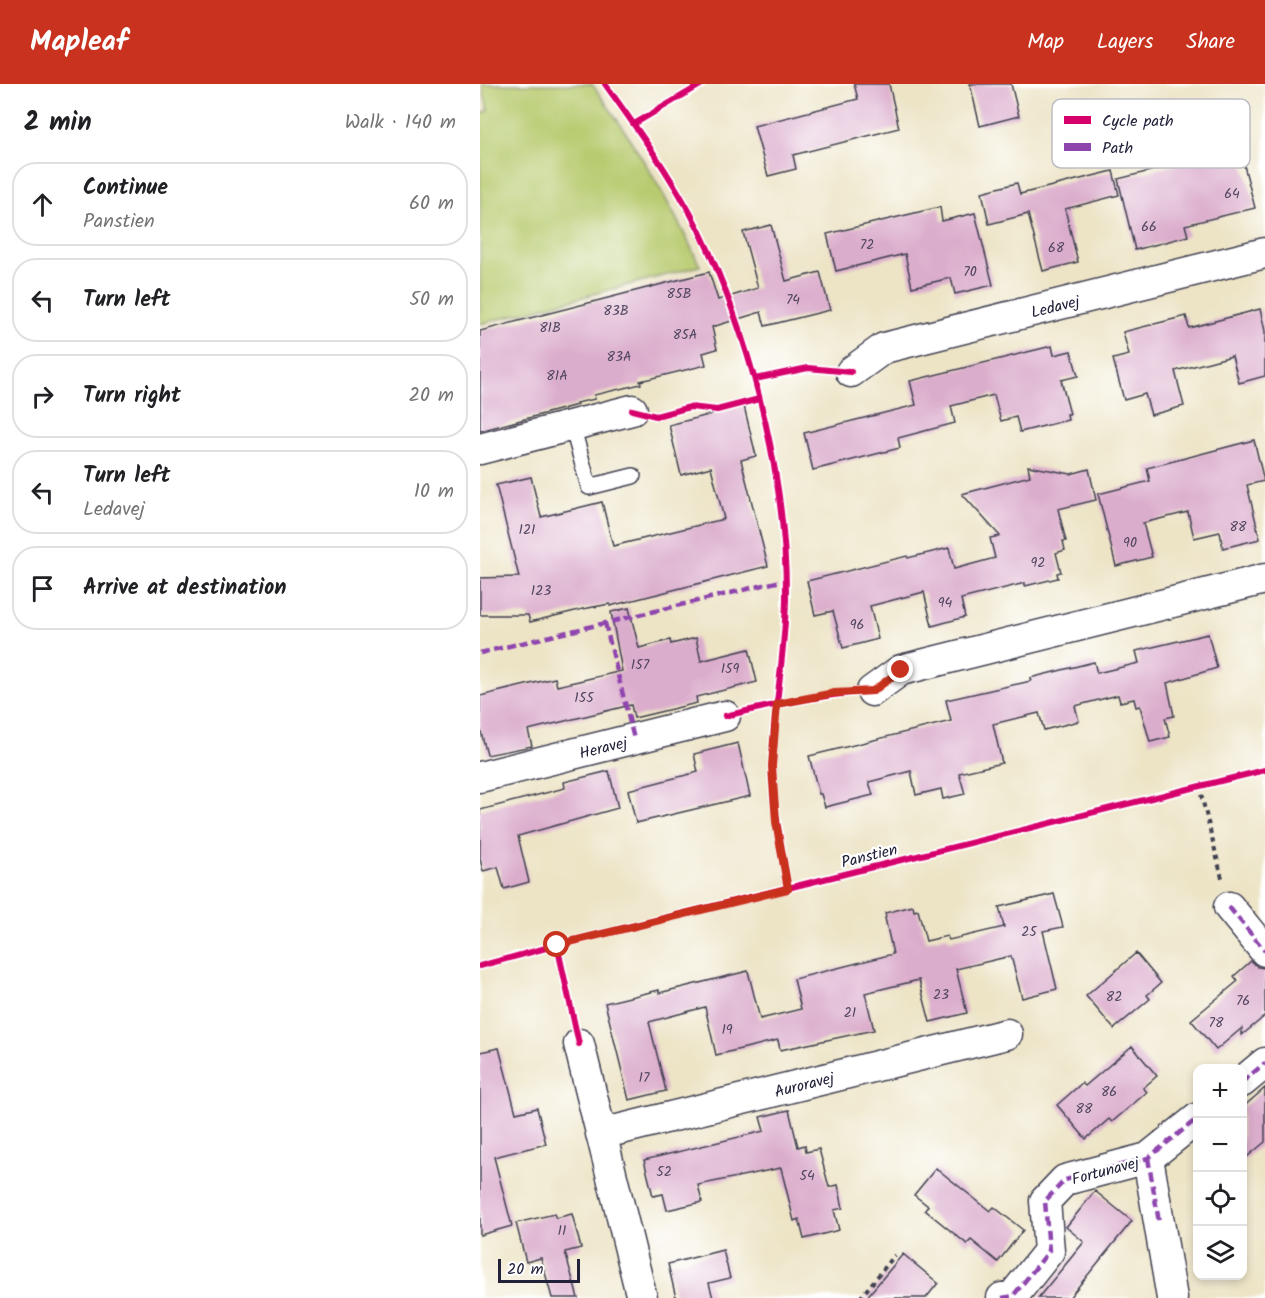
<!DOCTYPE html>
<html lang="en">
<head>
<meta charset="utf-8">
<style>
	:root { --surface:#fff; --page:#f6f6f6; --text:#202124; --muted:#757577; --line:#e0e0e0; --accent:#c8321e }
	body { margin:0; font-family:Kalam,sans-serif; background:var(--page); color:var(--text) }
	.controls { position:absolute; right:18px; bottom:18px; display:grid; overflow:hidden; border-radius:12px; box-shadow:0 3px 9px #0003 }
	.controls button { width:54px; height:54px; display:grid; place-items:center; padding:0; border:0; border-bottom:2px solid var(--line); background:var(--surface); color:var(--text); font:30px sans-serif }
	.scale { position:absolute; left:18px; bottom:15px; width:82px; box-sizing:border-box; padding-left:6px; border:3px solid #22223b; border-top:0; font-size:16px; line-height:21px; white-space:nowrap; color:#22223b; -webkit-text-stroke:4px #fff; paint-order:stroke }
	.stop { position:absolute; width:18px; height:18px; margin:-14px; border:4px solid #c8321e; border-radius:50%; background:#fff }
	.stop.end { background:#c8321e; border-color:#fff; box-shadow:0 2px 6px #0008 }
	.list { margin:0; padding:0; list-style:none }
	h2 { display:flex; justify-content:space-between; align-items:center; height:78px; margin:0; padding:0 24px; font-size:26px }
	h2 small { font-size:20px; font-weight:400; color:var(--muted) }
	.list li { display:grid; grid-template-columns:39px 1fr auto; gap:18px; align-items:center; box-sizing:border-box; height:84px; margin:0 12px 12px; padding:0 12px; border:2px solid var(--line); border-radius:24px }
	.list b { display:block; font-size:22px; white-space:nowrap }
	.list p { margin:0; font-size:20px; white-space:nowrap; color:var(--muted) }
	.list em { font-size:20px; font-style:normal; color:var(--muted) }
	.icon { flex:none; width:33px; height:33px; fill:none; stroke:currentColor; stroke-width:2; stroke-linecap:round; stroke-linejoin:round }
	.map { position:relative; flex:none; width:785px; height:1214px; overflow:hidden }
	header { display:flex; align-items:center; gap:36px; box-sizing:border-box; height:84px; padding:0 30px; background:var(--accent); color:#fff }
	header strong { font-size:28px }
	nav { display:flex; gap:33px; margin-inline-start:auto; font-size:21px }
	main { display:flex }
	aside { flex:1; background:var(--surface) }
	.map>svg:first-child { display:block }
	.green { fill:#b8cb6f; stroke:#6d7655; stroke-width:1.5 }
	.building { fill:#dbadcc }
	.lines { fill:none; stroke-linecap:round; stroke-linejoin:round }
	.service-casing { stroke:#403f50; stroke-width:18 }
	.minor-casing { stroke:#403f50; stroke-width:33 }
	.path { stroke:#403f50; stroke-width:4; stroke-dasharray:4.5 4.5; stroke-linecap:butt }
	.service { stroke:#fff; stroke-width:15 }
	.minor { stroke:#fff; stroke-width:30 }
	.quiet { stroke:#8e44ad; stroke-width:4.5; stroke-dasharray:9 4.5; stroke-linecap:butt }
	.cycleway-casing { stroke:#fff; stroke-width:10 }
	.cycleway { stroke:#d6006c; stroke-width:6 }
	.route { stroke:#c8321e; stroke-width:8 }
	.labels { text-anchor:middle; stroke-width:4.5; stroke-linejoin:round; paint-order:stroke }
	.number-label { font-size:14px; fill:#50455f }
	.street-label { font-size:16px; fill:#22223b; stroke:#fff }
	.key { fill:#fff; stroke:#bdbdc4; stroke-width:1.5 }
	.key-label { font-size:16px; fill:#22223b }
</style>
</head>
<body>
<header>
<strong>Mapleaf</strong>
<nav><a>Map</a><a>Layers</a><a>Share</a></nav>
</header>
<main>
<aside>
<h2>2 min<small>Walk · 140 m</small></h2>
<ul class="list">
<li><svg class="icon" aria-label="ahead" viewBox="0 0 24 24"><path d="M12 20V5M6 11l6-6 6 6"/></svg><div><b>Continue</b><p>Panstien</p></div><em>60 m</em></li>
<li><svg class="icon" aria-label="left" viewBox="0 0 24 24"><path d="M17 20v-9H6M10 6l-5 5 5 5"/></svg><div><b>Turn left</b></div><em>50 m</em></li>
<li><svg class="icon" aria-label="right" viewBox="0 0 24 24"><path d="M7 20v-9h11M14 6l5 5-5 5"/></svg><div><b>Turn right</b></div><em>20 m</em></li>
<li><svg class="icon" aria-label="left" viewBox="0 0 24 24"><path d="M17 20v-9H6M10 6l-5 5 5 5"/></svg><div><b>Turn left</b><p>Ledavej</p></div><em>10 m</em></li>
<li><svg class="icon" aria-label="arrive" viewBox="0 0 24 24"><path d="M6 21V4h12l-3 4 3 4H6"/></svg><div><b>Arrive at destination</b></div></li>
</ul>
</aside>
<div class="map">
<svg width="785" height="1214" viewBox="0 0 785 1214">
	<rect width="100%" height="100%" fill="#fff"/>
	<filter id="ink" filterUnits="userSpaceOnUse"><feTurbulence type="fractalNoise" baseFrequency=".0167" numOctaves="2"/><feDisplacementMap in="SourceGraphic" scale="12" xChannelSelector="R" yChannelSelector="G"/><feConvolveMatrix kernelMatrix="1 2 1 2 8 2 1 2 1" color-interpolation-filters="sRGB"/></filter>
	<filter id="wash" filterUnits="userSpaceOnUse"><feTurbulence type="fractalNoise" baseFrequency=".008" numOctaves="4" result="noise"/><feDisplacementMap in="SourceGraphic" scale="24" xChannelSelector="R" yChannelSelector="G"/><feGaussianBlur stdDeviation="1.35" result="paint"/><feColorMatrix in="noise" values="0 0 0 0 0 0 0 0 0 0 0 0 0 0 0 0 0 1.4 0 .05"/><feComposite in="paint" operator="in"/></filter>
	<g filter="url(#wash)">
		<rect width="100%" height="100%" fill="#ede4c6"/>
		<path class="green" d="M2,0H112C154,57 190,118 220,182L0,240V29L8,27Z"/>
		<g id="blocks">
			<path class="building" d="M374,0H409L419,44L313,71L316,85L288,92L274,42L378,15Z
				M490,0H531L539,32L500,42Z
				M757,54L775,124L705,141L708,152L655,166L638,95L710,77L707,67Z
				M633,87L639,111L585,125L598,178L563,187L548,130L509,140L502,108L537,99L540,110Z
				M460,123L462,137L495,129L513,201L475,210L471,194L432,203L425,170L356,187L347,150Z
				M291,141L306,197L340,188L350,226L285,242L281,228L232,243L237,265L223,269L226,281L160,297L161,300L114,311L115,315L96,319L97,321L0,347V247L229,188L238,216L278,204L263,148Z
				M780,225L785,247V292L759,299L752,272L695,287L704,322L671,331L665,310L644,316L633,275L649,271L643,248L706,232L709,244Z
				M572,262L574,271L591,267L598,292L581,296L590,330H587L588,336L540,348L536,333L521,337L514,311L471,322L475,339L418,354L420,364L333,386L324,349L436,321L430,297Z
				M264,322L276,372L261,376L288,482L130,522V520L103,525L50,538L48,531H0V494L39,493L16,401L51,393L61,433L122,418L133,462L244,435L231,383L201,391L189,341Z
				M774,356L784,397L767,401L780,455L743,464L740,448L714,454L708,428L663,439L672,473L636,482L618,410L670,397L667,384Z
				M548,382L591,390L609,385L616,416L578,425L586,457H583L585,466L576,469L581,488L577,489L578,494L545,502V499L481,515L485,533L452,542L444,508L390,522L398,555L363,564L353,527L335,531L327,497L427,472L428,474L469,464L474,485L515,474L510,454L520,452L482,410L550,392Z
				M149,524L159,564L190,556L191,560L216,554L221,577L269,565L277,598L216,613L217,619L154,634L151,621L48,646L52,662L7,671L0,644V612L75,594L77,602L142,587L131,528Z
				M728,550L737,584L687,599L694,632L685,634L690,653L670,658L660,622L656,623L654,615L640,618L638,611L595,622L599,637L564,646L559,629L513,640L522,679L479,689L485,710L463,715L461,705L436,711L431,687L389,698L393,711L345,723L341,710H339L329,672L471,637L466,616L551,597L550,594L614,578L617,589L659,579L656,567Z
				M258,659L270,712L156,739L148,706L218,688L214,670Z
				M129,687L138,724L38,752L49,798L24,805L18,783L3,787L0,775V726L85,704L84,698Z
				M574,810L583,843L563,847L577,905L542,914L531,872L476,885L487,929L450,938L439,896L385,909L394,946L300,966L298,956L236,971L225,923L169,938L186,1007L149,1016L125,919L179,906V909L268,887L280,935L321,925L314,895L413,870L405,834L406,833L405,829L433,822L434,827L438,826L446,857L467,852L469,856L524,843L519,823Z
				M656,869L681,899L667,911L670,915L634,945L606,912Z
				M771,877L778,883L785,884V932L762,951V944L736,966L711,936L758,897L754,892Z
				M652,962L677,992L663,1004L667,1008L632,1038L629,1035L606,1055L577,1021L602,999L605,1002Z
				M19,964L36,1029L57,1024L66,1060L14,1073L32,1142L0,1151V968Z
				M785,1004V1058L762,1077V1024Z
				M309,1026L318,1063L325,1061L326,1068L339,1065L349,1103L358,1101L363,1124L354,1126L359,1146L324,1155L319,1135L314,1137L301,1084L218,1101L222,1118L187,1126L183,1110L173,1112L164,1076L284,1047L280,1033Z
				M456,1084L510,1127L514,1123L543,1146L518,1178L491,1156L487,1160L445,1126L448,1122L434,1111Z
				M615,1107L652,1137L589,1214H558L604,1158L586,1143Z
				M74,1130L76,1134L92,1130L101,1164L85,1168L98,1214H72L61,1174L46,1178L36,1139Z
				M243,1166L250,1194L229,1199L233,1214H196L188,1180Z
				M423,1170L458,1199L446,1214H386Z"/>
		</g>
	</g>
	<g filter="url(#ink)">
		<use href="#blocks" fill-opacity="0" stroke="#403f50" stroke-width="1.5"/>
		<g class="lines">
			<defs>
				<path id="service" d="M92,341L109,403L153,392"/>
				<path id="minor" d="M371,288L404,264L785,169
					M0,365L152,326
					M392,607L421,586L785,495
					M0,693L245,632
					M749,823L785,867
					M99,960L162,1214
					M762,998L785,979
					M121,1050L527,950
					M668,1074L692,1214
					M522,1214L533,1212L569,1167L565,1117L585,1096L668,1074L718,1034"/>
			</defs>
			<use href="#service" class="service-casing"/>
			<use href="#minor" class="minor-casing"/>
			<path class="path" d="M719,702L743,798
				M380,1214L415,1171"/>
			<use href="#service" class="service"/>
			<use href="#minor" class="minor"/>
			<path class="quiet" d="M125,539L154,655
				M0,569L305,496
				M749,823L785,867
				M762,998L785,979
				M668,1074L679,1138
				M522,1214L533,1212L569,1167L565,1117L585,1096L668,1074L718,1034"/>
			<defs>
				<path id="cycleway" d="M125,0C162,52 202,106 228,165C275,271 307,400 306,516C305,560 298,604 294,647C294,659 292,672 292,684C293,724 301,764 308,805
					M154,40L222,0
					M275,295L328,284L371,288
					M152,326L176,332L210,323L237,326L279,315
					M245,632C294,620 342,610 392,607
					M77,861L99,960
					M0,882L77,861L785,686"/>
			</defs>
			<use href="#cycleway" class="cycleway-casing"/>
			<use href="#cycleway" class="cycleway"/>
		</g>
	</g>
	<g class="lines" filter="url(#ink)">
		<path class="route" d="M77,861L308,805L296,738L292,682L297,620L354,609L393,607L421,586"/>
	</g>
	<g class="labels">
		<g class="number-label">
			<text x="752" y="114">64</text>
			<text x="669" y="147">66</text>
			<text x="387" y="165">72</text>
			<text x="576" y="168">68</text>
			<text x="490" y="192">70</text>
			<text x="199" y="214">85B</text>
			<text x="313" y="220">74</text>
			<text x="136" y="231">83B</text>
			<text x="70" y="248">81B</text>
			<text x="205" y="255">85A</text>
			<text x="139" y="277">83A</text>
			<text x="77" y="296">81A</text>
			<text x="758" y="447">88</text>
			<text x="47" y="450">121</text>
			<text x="650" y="463">90</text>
			<text x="558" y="483">92</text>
			<text x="61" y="511">123</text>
			<text x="465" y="523">94</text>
			<text x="377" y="545">96</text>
			<text x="160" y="585">157</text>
			<text x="250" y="589">159</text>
			<text x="104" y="618">155</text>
			<text x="549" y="852">25</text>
			<text x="461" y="915">23</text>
			<text x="634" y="917">82</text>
			<text x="763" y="921">76</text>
			<text x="370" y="933">21</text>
			<text x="736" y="943">78</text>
			<text x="247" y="950">19</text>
			<text x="164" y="998">17</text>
			<text x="629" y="1012">86</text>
			<text x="604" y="1029">88</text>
			<text x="184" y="1092">52</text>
			<text x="327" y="1096">54</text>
			<text x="82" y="1151">11</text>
		</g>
		<g class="street-label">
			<text transform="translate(575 222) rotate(-14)" y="6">Ledavej</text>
			<text transform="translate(123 663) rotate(-14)" y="6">Heravej</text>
			<text transform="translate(389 771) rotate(-14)" y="6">Panstien</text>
			<text transform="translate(324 1000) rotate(-14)" y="6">Auroravej</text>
			<text transform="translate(625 1086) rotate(-15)" y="6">Fortunavej</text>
		</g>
	</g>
	<rect x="572" y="15" width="198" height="69" rx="9" class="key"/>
	<rect x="584" y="32" width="27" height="8" fill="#d6006c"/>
	<rect x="584" y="59" width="27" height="8" fill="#8e44ad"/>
	<g class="key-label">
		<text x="622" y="42">Cycle path</text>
		<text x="622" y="69">Path</text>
	</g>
</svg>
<div class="controls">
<button>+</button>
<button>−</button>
<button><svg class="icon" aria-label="locate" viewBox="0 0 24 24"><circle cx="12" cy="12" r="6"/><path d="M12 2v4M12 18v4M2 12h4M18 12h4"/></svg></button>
<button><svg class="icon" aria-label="layers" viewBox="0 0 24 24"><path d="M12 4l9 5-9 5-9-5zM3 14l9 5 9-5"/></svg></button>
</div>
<div class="scale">20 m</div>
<div class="stop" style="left:77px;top:861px"></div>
<div class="stop end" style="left:421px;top:586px"></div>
</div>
</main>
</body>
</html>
